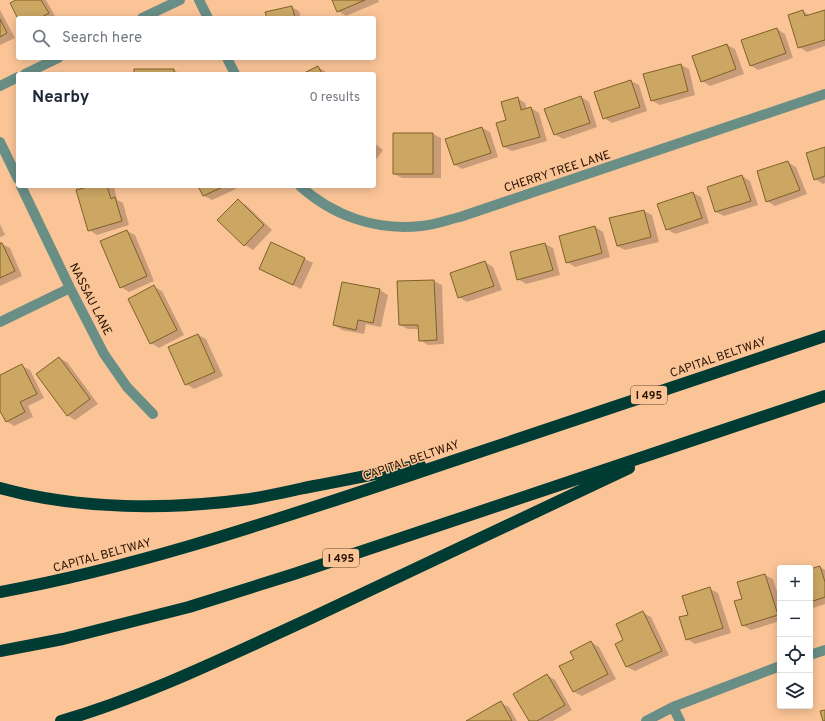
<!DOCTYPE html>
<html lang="en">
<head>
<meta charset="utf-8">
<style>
	:root { --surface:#fff; --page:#f6f6f7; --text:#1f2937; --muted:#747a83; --line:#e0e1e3 }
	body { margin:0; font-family:Overpass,sans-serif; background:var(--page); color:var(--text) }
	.controls { position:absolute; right:12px; bottom:12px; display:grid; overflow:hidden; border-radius:4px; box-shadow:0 2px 10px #0003 }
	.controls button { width:36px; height:36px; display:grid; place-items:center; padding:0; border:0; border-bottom:1px solid var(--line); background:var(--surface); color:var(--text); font:20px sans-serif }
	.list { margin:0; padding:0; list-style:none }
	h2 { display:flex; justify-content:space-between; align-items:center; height:52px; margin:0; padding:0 16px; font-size:17px }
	h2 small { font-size:13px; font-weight:400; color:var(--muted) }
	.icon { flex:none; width:22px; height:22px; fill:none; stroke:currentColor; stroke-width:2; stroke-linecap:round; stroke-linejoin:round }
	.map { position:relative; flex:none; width:825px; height:721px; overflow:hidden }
	.search { position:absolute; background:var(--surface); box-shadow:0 2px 10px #0003; left:16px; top:16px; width:360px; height:44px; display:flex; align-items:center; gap:10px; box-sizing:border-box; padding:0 14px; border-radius:4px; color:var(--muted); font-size:15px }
	.panel { position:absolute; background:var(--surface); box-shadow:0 2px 10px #0003; left:16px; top:72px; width:360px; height:116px; border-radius:4px }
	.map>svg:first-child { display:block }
	.shadow { fill:#0003 }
	.building { fill:#cba763; stroke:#7f6126 }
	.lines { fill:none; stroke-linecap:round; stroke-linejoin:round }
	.minor { stroke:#688e86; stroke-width:10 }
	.highway { stroke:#003c34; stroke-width:12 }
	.labels { text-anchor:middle; stroke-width:3; stroke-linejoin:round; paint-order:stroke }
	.shield { fill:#fac497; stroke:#67472d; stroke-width:1 }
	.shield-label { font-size:11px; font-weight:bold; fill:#281100 }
	.street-label { font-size:12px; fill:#281100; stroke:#fac497 }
</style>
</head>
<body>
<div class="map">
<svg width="825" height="721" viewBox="0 0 825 721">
	<rect width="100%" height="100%" fill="#fac497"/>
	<path class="shadow" d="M18,0H46L56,18H19Z
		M333,0H378L379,2L346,16L338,11Z
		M291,7L299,11L301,18H268Z
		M0,10L15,38L0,45Z
		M803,11L810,16L825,11V46L807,52L799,47Z
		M777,29L785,34L793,58L758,70L750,65Z
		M727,45L735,49L744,74L710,86L702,81Z
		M681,65L689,69L695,95L660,105L651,100Z
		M318,67L326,72L327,74H304Z
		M174,70L181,74H135Z
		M631,81L639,85L647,111L612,123L604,118Z
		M581,97L589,102L597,127L563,139L554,134Z
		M517,98L525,103L527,109L531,108L539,113L547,141L512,151L504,147L497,123L507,120Z
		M482,128L490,132L498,157L462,169L454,164Z
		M433,134L441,138V178H402L394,174Z
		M374,143L383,150L374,162Z
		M825,148V183L823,184L815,179Z
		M787,162L796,167L807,194L775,206L767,201Z
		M742,176L750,181L758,205L724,216L716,212Z
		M72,186H85L77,189Z
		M94,186H111L114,187L117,200L123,203L129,225L97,235L89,230Z
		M199,186H235L236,189L212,200L204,196Z
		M693,193L701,197L709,223L675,234L667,229Z
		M238,201L246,205L272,230L253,250L245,245Z
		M644,211L652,215L659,242L625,250L617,246Z
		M0,224L5,235L0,237Z
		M595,227L603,232L610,257L575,267L567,262Z
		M127,231L135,235L154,281L129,292L121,287Z
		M2,244L10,248L22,276L0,286V245Z
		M272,244L313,263L301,289L260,269Z
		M545,244L553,248L560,275L526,284L518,279Z
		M485,262L493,267L502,290L467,302L459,297Z
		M434,281L442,285L444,344L428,345L420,340V329H408L400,325L398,282Z
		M154,287L162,291L184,335L159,348L151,343Z
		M380,290L388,295L381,327L366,324L364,334L342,330L334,325Z
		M198,335L206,339L223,376L194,389L186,384Z
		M59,358L67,362L98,404L75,420L67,415Z
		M22,366L30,370L44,398L28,406L33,417L14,426L6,421L0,408V376Z
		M820,567L825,570V604L810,609V570Z
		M765,575L773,579L780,601V621L751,630L742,625L743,599L738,583Z
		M710,589L718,593L731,633L695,644L687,639L689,615Z
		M643,613L651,617L669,655L635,671L627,667L624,640Z
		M591,642L599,647L616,679L582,696L574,692L575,659Z
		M547,675L555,680L572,710L553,721H530Z
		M501,703L509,707L517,721H468Z"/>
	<path class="building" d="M16,0H41L49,13L40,18L18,19L10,3Z
		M332,0H365L337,12Z
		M292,6L295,18H267L265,12Z
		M803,10L805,16L825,10V40L798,48L788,15Z
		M0,19L7,33L0,37Z
		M777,28L786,53L750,66L741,40Z
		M727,44L736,69L701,82L692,56Z
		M681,64L688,91L651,101L643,74Z
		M318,66L322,74H302Z
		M134,69H174V74H134Z
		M631,80L640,107L603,119L594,92Z
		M581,96L590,123L554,135L544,109Z
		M518,97L521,110L531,107L540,137L503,147L496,123L506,120L501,102Z
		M482,127L491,153L454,165L445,139Z
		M393,133H433V174H393Z
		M825,147V176L814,180L806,153Z
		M788,161L800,190L766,202L757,171Z
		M742,175L751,201L715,212L707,187Z
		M91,186H107L111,199L115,197L122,221L88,231L76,190Z
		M198,186H225L203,196Z
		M693,192L702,218L666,230L657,204Z
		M238,199L264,225L244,246L217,220Z
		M644,210L651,237L617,246L609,218Z
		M595,226L602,253L566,263L559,236Z
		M127,230L147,276L120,288L100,241Z
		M271,242L305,258L293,285L259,269Z
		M0,243H2L15,271L0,278Z
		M545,243L553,270L517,280L510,252Z
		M485,261L494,286L458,298L450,273Z
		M434,280L437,340L419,341L418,325H399L397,281Z
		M342,282L380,289L373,323L358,320L356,330L333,325Z
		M154,285L177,330L150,344L128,299Z
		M198,334L215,372L185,385L168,347Z
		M59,357L90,399L67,416L36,374Z
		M22,364L37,394L20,402L25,412L6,422L0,411V375Z
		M820,566L825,582V597L810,602V569Z
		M765,574L778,615L742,626L734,601L742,599L737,582Z
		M710,587L723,628L686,640L679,617L688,615L682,596Z
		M643,611L662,651L626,667L615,644L623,640L616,624Z
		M591,641L608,674L573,692L559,666L574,659L570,652Z
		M547,674L565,705L537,721H529L513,694Z
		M501,701L512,721H466Z
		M825,710V721H823L820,711Z"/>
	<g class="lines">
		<path class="minor" d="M199,0L208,18
			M142,18L180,0
			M227,58L235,74
			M25,74L58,58
			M0,86L18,77
			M0,142L18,179
			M21,186L70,288L104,354L127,387L153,414
			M300,186C333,216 377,231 421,226C434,225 447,220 460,217L825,94
			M0,322L70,288
			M810,655L825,650
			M673,707L680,721
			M646,721L673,707L780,666"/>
		<path class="highway" d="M0,488C79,510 170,510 250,499C268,496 286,492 304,488C343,481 381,473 420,465
			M0,592C138,567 272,521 405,477C545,430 685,383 825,336
			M0,651L63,639L189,607L294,574L825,396
			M61,721C147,696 228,656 309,619C416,569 523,519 629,468"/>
	</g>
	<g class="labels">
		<g class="shield">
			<rect x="631" y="386" width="36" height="18" rx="3"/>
			<rect x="323" y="549" width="36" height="18" rx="3"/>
		</g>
		<g class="shield-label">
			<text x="649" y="399">I 495</text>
			<text x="341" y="562">I 495</text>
		</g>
		<g class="street-label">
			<text transform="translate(557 171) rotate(-18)" y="4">CHERRY TREE LANE</text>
			<text transform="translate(91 299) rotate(63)" y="4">NASSAU LANE</text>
			<text transform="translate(718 357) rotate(-19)" y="4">CAPITAL BELTWAY</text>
			<text transform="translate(411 460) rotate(-19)" y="4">CAPITAL BELTWAY</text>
			<text transform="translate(102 555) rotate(-15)" y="4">CAPITAL BELTWAY</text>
		</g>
	</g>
</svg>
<div class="controls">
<button>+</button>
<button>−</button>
<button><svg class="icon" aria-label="locate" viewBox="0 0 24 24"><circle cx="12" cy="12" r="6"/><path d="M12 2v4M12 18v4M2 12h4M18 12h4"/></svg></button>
<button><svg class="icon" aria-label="layers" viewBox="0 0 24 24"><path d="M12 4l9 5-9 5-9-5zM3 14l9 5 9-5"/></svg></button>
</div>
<div class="search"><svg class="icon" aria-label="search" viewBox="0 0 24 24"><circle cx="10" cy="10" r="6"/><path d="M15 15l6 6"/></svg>Search here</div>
<section class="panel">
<h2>Nearby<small>0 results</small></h2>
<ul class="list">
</ul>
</section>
</div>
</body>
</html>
